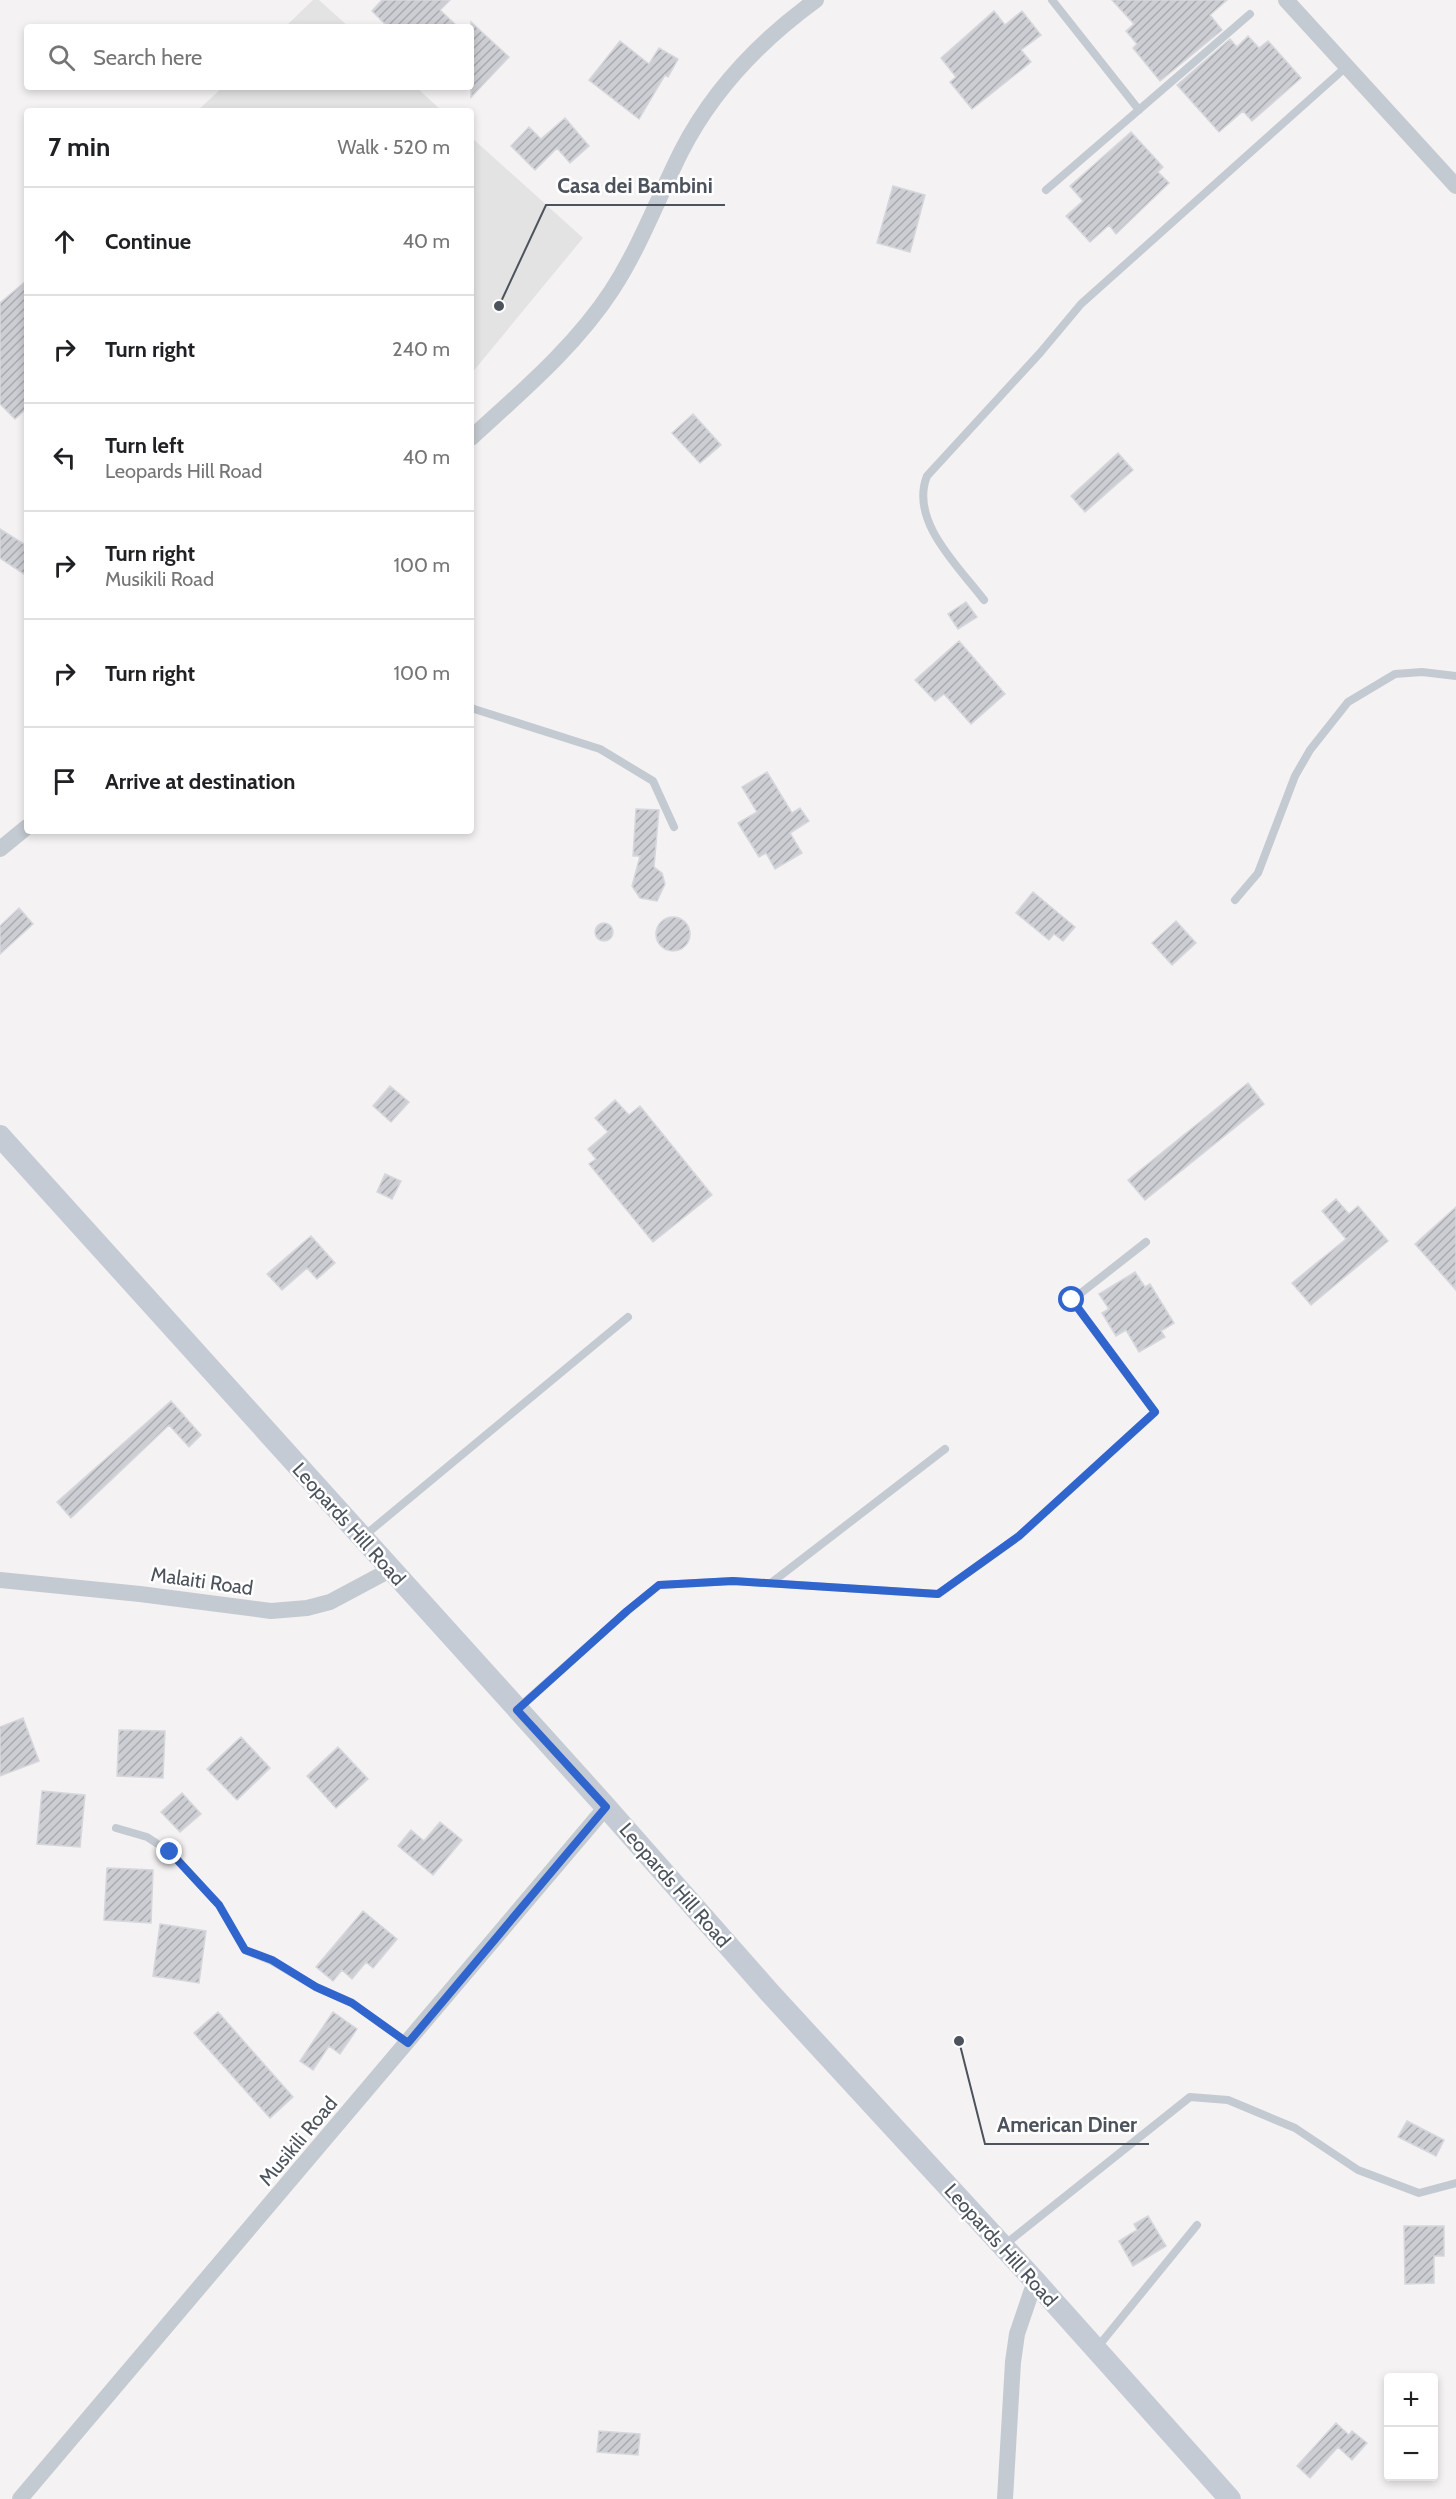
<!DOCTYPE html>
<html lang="en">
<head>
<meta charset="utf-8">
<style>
	:root { --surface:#fff; --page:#f6f6f6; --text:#202124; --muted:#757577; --line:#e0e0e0 }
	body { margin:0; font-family:Cabin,sans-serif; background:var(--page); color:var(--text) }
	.controls { position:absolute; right:18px; bottom:18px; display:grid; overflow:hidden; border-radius:6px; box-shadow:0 3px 9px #0003 }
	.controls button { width:54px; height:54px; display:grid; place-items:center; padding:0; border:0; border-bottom:2px solid var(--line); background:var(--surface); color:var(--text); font:30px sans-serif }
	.stop { position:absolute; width:18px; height:18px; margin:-14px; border:4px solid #3165ce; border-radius:50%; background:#fff }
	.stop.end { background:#3165ce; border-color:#fff; box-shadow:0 2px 6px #0008 }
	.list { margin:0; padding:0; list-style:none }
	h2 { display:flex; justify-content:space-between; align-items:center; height:78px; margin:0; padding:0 24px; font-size:26px }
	h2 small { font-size:20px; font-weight:400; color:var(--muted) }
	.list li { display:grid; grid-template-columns:39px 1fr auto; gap:18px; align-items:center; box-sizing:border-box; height:108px; padding:0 24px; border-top:2px solid var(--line) }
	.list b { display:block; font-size:22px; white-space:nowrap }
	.list p { margin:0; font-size:20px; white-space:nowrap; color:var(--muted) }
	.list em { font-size:20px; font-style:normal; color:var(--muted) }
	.icon { flex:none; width:33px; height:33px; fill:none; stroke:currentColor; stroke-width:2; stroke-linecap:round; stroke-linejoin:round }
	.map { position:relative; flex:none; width:1456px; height:2499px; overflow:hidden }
	.search { position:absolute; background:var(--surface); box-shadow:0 3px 9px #0003; left:24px; top:24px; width:450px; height:66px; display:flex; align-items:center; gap:15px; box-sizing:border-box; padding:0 21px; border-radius:6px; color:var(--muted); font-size:22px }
	.panel { position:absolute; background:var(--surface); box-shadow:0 3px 9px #0003; left:24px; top:108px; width:450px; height:726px; border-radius:6px }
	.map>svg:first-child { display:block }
	.education { fill:#e4e3e3 }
	.building { fill:url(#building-hatch); stroke:#d6d7dc; stroke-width:1.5 }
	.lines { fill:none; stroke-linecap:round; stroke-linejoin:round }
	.service { stroke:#c4cad1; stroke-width:8 }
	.minor { stroke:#c4cad1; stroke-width:16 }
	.secondary { stroke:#c5cbd5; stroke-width:22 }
	.route { stroke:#3165ce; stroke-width:8 }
	.labels { text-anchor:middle; stroke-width:5; stroke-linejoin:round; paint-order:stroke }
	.street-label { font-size:20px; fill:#4c535d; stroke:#fff }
	.leader { fill:none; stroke:#4c535d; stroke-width:2 }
	.callout-dot { fill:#4c535d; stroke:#fff; stroke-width:2 }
	.callout-label { font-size:21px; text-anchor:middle; font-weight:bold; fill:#4c535d; stroke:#fff; stroke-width:5; stroke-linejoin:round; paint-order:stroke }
</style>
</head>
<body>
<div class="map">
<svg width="1456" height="2499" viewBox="0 0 1456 2499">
	<defs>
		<pattern id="building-hatch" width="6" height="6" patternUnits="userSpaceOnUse" patternTransform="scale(1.5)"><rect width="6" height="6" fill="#cdced3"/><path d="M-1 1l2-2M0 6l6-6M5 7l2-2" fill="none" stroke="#a9aaae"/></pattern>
	</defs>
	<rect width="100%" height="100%" fill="#f4f2f2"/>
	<path class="education" d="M313,0H319L349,27H285Z
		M223,87H416L442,111H197Z
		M471,137L583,238L471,374Z"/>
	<path class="building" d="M382,0H450L440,10L458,27H388L372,11Z
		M1112,0H1227L1210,15L1222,30L1160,81L1133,48L1137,44L1126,31L1134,24Z
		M994,11L1005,25L1022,11L1041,35L1021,50L1031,62L972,109L950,82L956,77L941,58Z
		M471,22L509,57L471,97Z
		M1248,36L1259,48L1268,41L1301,78L1252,121L1243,111L1219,132L1177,85L1230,39L1237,47Z
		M620,41L649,64L659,48L678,59L668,77L665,75L639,119L589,80Z
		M565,118L589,146L570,163L557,148L535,170L511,146L529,127L541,139Z
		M1131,132L1163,167L1158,172L1169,183L1116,234L1109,225L1090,242L1066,216L1083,201L1070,186Z
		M893,186L925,195L910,252L877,243Z
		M27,280V408L15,419L0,404V303Z
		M693,414L721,445L700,463L672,433Z
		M1118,453L1133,470L1085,512L1071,496Z
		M0,529L27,546V576L0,558Z
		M966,602L977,617L958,629L948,614Z
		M959,641L1005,694L971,724L944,694L935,701L915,680Z
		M767,772L792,813L800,808L809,821L790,833L802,853L775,869L766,853L759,857L738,823L757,812L742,787Z
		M636,809L659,810L654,867L662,873L665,884L657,901L640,898L632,886L640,856H633Z
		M1033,892L1075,927L1063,941L1054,934L1049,940L1016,913Z
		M19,908L33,924L0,954V926Z
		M656 934a17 17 0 1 1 34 0a17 17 0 1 1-34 0Z
		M1176,921L1196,943L1172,965L1152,943Z
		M595 932a9 9 0 1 1 18 0a9 9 0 1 1-18 0Z
		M1248,1083L1264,1104L1145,1200L1128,1180Z
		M390,1086L409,1102L391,1122L373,1106Z
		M615,1100L629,1115L640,1106L712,1195L653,1242L589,1164L596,1159L588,1149L608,1132L595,1118Z
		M385,1174L401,1181L392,1199L377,1192Z
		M1336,1199L1349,1214L1358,1206L1388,1241L1311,1305L1292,1283L1346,1239L1322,1211Z
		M1456,1207V1290L1415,1244Z
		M311,1236L335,1263L317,1279L307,1268L282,1290L267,1274Z
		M1135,1272L1145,1287L1150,1284L1174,1323L1161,1331L1165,1337L1139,1352L1126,1330L1116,1336L1102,1313L1109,1309L1099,1294Z
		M171,1401L201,1435L189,1447L169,1425L71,1518L57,1502Z
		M23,1718L39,1761L0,1776V1727Z
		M119,1730L165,1731L163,1778L117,1776Z
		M241,1737L270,1768L237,1800L207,1769Z
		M338,1747L368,1779L336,1808L307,1776Z
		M42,1791L85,1795L80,1847L37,1844Z
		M182,1793L201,1814L180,1832L161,1812Z
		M440,1822L462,1840L433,1875L398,1846L411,1830L424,1841Z
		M107,1868L153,1870L151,1923L104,1920Z
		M363,1911L397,1939L373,1968L366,1962L352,1979L342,1970L333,1981L316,1967Z
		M160,1924L206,1931L199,1983L153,1976Z
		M218,2012L293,2097L270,2118L194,2033Z
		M333,2012L357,2029L340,2054L329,2046L313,2070L300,2061Z
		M1407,2121L1444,2140L1436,2156L1398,2137Z
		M1148,2216L1166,2246L1133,2266L1119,2241L1137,2230L1134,2224Z
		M1404,2226H1444V2256H1434V2283L1405,2284Z
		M1336,2423L1349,2435L1352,2431L1367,2443L1352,2460L1338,2447L1310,2478L1297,2466Z
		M599,2431L640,2434L638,2455L597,2452Z"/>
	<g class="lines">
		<path class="service" d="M1052,0L1139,110
			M1046,190L1250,14
			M984,600C959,567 909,521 927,476L1040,353L1081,304L1346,67
			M471,708L600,749L653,781L674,827
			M1235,900L1258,873L1295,776L1310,750L1348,702L1395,674L1422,672L1456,676
			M364,1536L628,1317
			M771,1583L945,1449
			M517,1709L627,1611L659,1585L733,1581L938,1594L1019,1536L1155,1412L1072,1300L1146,1242
			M116,1828L147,1837L170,1852L219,1905L245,1950L272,1961L316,1987L352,2003L408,2043
			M1003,2246L1190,2097L1228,2100L1295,2128L1358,2170L1419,2193L1456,2183
			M1096,2349L1197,2225"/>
		<path class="minor" d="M1286,0L1456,186
			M471,438C520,393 575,347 612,290C640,247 658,198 681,152C712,91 761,40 816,0
			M0,849L27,827
			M0,1580L140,1594L271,1611L307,1608L330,1602L390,1570
			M20,2499L606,1807
			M1005,2499L1013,2362L1017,2334L1035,2281"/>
		<path class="secondary" d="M0,1136L606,1807L770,1993L1035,2281L1230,2499"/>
	</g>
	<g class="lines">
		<path class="route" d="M170,1852L219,1905L245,1950L272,1960L316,1987L352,2003L408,2043L606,1807L517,1710L627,1611L659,1585L733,1581L938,1594L1019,1536L1155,1412L1072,1300"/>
	</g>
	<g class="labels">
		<g class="street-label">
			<text transform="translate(349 1524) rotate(48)" y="7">Leopards Hill Road</text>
			<text transform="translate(202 1581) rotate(8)" y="7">Malaiti Road</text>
			<text transform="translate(675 1885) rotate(49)" y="7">Leopards Hill Road</text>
			<text transform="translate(298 2141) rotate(-50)" y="7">Musikili Road</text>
			<text transform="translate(1001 2245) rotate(48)" y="7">Leopards Hill Road</text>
		</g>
	</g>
	<path class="leader" d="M499 306L546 205H725M959 2041L985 2144H1149"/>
	<g class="callout-dot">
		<circle cx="499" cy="306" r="6"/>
		<circle cx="959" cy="2041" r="6"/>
	</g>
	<g class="callout-label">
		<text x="635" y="193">Casa dei Bambini</text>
		<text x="1067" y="2132">American Diner</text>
	</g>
</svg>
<div class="controls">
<button>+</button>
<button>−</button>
</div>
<div class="stop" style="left:1072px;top:1300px"></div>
<div class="stop end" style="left:170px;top:1852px"></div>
<div class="search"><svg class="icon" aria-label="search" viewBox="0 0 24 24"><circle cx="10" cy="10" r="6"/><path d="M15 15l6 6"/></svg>Search here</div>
<section class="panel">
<h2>7 min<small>Walk · 520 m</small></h2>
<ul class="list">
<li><svg class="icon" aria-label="ahead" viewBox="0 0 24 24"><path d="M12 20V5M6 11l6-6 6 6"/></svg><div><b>Continue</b></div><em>40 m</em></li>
<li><svg class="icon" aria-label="right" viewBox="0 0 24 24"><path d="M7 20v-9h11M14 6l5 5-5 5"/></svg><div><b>Turn right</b></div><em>240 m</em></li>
<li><svg class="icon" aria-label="left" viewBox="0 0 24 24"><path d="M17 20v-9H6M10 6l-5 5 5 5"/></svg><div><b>Turn left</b><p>Leopards Hill Road</p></div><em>40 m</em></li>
<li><svg class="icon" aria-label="right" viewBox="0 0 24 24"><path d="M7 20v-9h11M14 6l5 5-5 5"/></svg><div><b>Turn right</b><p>Musikili Road</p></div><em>100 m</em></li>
<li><svg class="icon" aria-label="right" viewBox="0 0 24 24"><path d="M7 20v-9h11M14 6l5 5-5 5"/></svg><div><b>Turn right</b></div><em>100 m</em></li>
<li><svg class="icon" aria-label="arrive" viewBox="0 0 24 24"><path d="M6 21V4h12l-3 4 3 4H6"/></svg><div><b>Arrive at destination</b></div></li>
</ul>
</section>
</div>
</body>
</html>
